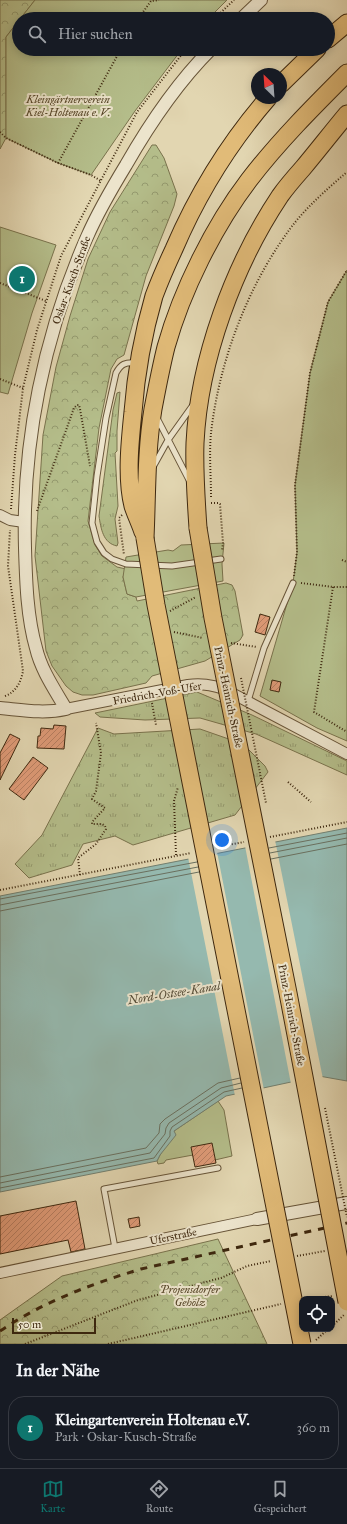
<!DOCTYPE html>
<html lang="de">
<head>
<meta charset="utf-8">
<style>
	:root { --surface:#171b24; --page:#20242c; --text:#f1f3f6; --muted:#9ea1a6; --line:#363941; --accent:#0f766e }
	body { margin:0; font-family:"IM FELL Great Primer",serif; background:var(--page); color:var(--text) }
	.controls { position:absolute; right:12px; bottom:12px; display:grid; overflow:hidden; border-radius:8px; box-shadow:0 2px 10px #0003 }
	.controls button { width:36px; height:36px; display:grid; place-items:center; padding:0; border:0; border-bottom:1px solid var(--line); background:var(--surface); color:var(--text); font:20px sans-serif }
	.compass { position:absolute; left:251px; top:68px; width:36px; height:36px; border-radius:50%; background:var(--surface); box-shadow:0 2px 10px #0003; rotate:335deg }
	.scale { position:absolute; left:12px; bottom:10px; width:84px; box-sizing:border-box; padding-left:4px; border:2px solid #3e280f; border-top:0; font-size:11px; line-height:14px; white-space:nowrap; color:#3e280f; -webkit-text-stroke:3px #ece4cc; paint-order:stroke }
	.you { position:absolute; left:222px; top:840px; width:14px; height:14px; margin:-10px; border:3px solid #fff; border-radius:50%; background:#1a73e8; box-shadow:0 0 0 6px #1a73e833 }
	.badge { display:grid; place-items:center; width:26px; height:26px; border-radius:50%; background:var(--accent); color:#fff; font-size:13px; font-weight:700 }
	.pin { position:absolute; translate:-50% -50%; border:2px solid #fff; box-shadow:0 1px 4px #0006 }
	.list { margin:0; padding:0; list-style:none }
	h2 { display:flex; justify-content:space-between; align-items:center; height:52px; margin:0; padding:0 16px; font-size:17px }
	h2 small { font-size:13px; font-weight:400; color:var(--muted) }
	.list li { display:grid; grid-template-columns:26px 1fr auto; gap:12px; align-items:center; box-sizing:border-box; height:64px; margin:0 8px 8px; padding:0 8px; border:1px solid var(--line); border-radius:16px }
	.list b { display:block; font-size:15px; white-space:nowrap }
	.list p { margin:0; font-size:13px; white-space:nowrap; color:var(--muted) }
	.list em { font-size:13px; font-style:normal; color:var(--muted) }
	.icon { flex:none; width:22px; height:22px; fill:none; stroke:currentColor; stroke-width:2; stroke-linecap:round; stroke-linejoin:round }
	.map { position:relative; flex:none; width:347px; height:1344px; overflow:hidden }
	.search { position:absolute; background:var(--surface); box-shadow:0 2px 10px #0003; left:12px; right:12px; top:12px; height:44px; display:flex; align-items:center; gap:10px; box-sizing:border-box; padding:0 14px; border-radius:22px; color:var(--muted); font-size:15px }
	.sheet { height:124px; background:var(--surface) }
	nav { display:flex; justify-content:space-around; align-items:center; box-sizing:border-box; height:56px; border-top:1px solid var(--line); background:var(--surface); font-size:11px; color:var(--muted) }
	nav a { display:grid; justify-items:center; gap:2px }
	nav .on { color:var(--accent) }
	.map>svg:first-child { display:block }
	.grass { fill:url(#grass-tufts); stroke:#79724c }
	.forest { fill:url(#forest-crowns); stroke:#79724c }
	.garden { fill:#b4bd8a; stroke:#79724c }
	.water { fill:#95b9af; stroke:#727f6f }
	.pier { fill:#e2d6b1 }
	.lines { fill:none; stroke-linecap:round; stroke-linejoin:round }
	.shore { stroke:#6a705f; stroke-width:1 }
	.building { fill:url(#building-hatch); stroke:#3e280f }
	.service-casing { stroke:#675438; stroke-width:7 }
	.minor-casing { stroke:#675438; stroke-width:12 }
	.tertiary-casing { stroke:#675438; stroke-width:14 }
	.trunk-casing { stroke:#3e280f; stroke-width:19 }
	.path { stroke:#3e280f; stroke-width:2; stroke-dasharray:1 2; stroke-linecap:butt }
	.service { stroke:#ece4cc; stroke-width:5 }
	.minor { stroke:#ece4cc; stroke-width:10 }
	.tertiary { stroke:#ece4cc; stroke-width:12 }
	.trunk { stroke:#e1bb78; stroke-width:17 }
	.rail { stroke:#3e280f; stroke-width:3; stroke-dasharray:7 7; stroke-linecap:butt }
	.trunk-bridge-casing { stroke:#3e280f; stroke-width:19; stroke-linecap:butt }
	.path-bridge { stroke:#3e280f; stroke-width:2; stroke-dasharray:1 2; stroke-linecap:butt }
	.trunk-bridge { stroke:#e1bb78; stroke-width:17 }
	.labels { text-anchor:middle; stroke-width:4; stroke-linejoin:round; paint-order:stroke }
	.park-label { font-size:11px; font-style:italic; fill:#564628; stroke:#ece4cc }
	.street-label { font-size:11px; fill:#3e280f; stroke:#ece4cc }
	.water-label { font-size:12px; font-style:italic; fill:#544c37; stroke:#ece4cc }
</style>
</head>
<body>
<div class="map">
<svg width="347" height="1344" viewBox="0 0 347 1344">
	<defs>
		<pattern id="grass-tufts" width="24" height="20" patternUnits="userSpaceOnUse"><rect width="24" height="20" fill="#b4bd8a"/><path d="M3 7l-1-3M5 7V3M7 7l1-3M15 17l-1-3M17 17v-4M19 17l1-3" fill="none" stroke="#949a6f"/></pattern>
		<pattern id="forest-crowns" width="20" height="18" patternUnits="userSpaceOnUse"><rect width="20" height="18" fill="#b4bd8a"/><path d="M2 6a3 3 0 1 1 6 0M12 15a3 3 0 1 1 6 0" fill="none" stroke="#949a6f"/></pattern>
		<pattern id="building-hatch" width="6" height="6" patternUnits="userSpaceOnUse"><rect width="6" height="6" fill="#e19c79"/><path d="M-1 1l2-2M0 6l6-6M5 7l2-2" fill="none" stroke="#b87f62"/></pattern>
	</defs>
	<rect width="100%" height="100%" fill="#e2d6b1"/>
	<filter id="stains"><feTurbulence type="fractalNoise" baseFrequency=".005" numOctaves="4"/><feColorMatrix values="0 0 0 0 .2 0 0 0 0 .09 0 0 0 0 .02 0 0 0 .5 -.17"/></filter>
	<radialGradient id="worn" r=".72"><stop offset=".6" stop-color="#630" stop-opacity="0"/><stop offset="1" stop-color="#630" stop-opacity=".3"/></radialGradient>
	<path class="grass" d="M120,392L117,431V451L115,453L118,506L115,519L118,543L117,546C103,543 101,529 99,516L113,410L117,393Z
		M197,692L252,715L347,761V775L256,734L200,718L145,720L100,717L95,713Z
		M98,728L114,734L200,729L243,744L265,766L268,772L235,815L133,845L115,836L83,844L72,865L29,878L15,864L42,835Z"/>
	<path class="forest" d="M0,0H35L6,37V138L0,149Z
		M152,145H156L164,158L177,194L174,206L146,276L124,355L117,359L111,369L99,428L88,521L95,545L102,556L117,567L126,569L123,577L127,594L136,597L137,601L226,583L232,585L235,591L243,635L240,640L205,661L152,676L146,683L93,695H82L73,692L66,686L52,666L46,651L35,556L43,435L56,367L70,316L88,259L110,212Z
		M218,1239L267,1344H0V1320L62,1276Z"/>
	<path class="garden" d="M35,0H227L208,19H20Z
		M19,20V49H182L135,111L91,175L58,163L6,138V37Z
		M0,227L56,245L32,313L8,394L0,392Z
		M347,270V741L317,728L260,696L293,583L297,552L295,485L310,373L328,302Z
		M224,543L222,564L223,581L136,597L127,594L123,577L126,557L168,550L173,551L181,545Z
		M218,1101L224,1110L232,1156L215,1160L193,1155L166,1160L164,1163L158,1164L157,1161L160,1155L174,1131Z"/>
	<path class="water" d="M347,828V1081L319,1076L226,1096L174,1131L176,1135L160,1155L157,1161L0,1192V896Z"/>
	<path class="pier" d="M275,840L323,1079L319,1078L291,1084L245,846Z
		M217,852L264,1090L235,1096L188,857Z"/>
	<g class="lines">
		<path class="shore" d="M269,848L347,833
			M270,853L347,838
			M271,859L347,844
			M0,899L197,862
			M0,905L198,867
			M0,911L199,872
			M0,1177L146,1148L159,1133L160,1124L165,1119L218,1083L240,1078
			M0,1183L150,1153L165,1134L166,1128L169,1123L221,1088L241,1083
			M0,1188L154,1158L170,1136V1131L172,1127L224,1092L242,1088"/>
	</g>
	<path class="building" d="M260,614L270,617L265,635L255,632Z
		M272,680L281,682L279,692L270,690Z
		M54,725L66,726L64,749L37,748L38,736H40L41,728L53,729Z
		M10,734L20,739L0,780V753Z
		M33,757L48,768L24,800L9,789Z
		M212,1143L216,1163L195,1167L191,1147Z
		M76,1201L85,1249L71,1252L68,1240L0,1254V1216Z
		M139,1217L140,1226L130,1228L128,1219Z"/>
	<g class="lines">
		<defs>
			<path id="service" d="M136,363C125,362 121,364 116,373L106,418L97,476L92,523L97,542L104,553L112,559L126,564L172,566L221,559
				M157,418L189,480
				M153,467L168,440L193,405
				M248,701L264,648L293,583
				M115,1248L104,1189L218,1168"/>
			<path id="minor" d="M0,515L10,520L24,522
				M66,709L188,685C201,683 211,685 224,689L347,754
				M0,1273L257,1219"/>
			<path id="tertiary" d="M241,19L261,0
				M0,708C22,710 44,714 66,709C55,690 41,670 36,648C27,617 26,581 25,548C22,442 44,335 87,237C98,212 112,188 126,165C150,123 177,83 211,49
				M257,1219L347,1203"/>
			<path id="trunk" d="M328,39L347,23
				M281,84L317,49
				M198,528C196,499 194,471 195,443C199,359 234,265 280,196C287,186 295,177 303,168C318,150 332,132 347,114
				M143,532C140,523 136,515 133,506C126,478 130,441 133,412C136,373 143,334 154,296C160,280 167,264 174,249C198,193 229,143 268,98
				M145,538C147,495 146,451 153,409C157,388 161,367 166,347C182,290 214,226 249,180C279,141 313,107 347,73"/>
		</defs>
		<use href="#service" class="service-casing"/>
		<use href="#minor" class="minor-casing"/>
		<use href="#tertiary" class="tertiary-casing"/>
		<use href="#trunk" class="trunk-casing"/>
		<path class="path" d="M138,19L151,1L159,0
			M214,19L234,0
			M0,132L6,138L58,163L91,175L101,181
			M58,163L121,49
			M0,283L46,301
			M0,379L23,388
			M211,497C211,476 209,454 211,433C219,363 246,290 287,233C303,210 326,190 347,172
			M211,503H219L220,504L223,543L222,551
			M11,509L15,455L23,388L37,330L61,256L137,112L186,49
			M37,511L74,408L77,405H79L80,409L90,466
			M122,515L119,518L124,555
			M342,560L347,562
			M294,576L297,552L295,485L310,373L328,302L347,270
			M301,583L333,587H347
			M333,587L314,712L347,732
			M170,611L196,597
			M174,632L203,638
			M231,643L257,647
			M5,696C16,692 21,682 23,671L8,566L10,530
			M152,703L156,725
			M288,782L311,802
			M270,837L347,822
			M217,847L244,842
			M176,855L174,801L178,787
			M80,875L78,858L96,844L106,829L105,826L102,824H92V822L105,808L92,799L96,791L101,753L96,723
			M0,890L191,853
			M297,1256L325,1251
			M307,1299L333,1296
			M332,1326L345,1314
			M316,1340L328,1329
			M25,1344L138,1300L221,1278L247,1266L271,1261
			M108,1344L281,1304"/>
		<use href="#service" class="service"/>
		<use href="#minor" class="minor"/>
		<use href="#tertiary" class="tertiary"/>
		<use href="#trunk" class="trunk"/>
		<path class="rail" d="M0,1331C43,1302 91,1284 141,1269L347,1223"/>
		<defs>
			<path id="trunk-bridge" d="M198,528L213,618L288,993L347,1302
				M145,538L156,605L302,1344"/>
		</defs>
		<use href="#trunk-bridge" class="trunk-bridge-casing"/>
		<path class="path-bridge" d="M241,678L266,803
			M325,1108L347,1217"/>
		<use href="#trunk-bridge" class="trunk-bridge"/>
	</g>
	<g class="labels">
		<g class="park-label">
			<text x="68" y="103">Kleingärtnerverein<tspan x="68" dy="13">Kiel-Holtenau e. V.</tspan></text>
			<text x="190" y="1293">Projensdorfer<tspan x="190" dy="13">Gehölz</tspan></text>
		</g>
		<g class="street-label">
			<text transform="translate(71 280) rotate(-70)" y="4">Oskar-Kusch-Straße</text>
			<text transform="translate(157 693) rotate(-10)" y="4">Friedrich-Voß-Ufer</text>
			<text transform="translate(229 697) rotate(78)" y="4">Prinz-Heinrich-Straße</text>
			<text transform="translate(292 1015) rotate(79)" y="4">Prinz-Heinrich-Straße</text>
			<text transform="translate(173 1236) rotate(-12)" y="4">Uferstraße</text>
		</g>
		<g class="water-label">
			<text transform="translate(174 993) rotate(-9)" y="4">Nord-Ostsee-Kanal</text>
		</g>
	</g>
	<rect width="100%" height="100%" filter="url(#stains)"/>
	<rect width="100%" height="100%" fill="url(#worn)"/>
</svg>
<div class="controls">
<button><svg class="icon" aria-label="locate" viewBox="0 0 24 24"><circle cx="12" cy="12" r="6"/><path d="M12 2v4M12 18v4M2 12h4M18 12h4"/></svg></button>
</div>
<svg class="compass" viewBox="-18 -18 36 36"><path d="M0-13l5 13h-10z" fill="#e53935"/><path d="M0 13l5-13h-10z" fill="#9ea1a6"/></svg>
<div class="scale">50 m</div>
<div class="you"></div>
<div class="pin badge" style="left:22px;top:279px">1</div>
<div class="search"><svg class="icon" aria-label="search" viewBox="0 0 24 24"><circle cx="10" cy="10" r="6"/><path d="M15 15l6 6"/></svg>Hier suchen</div>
</div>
<section class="sheet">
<h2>In der Nähe<small></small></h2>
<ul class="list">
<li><span class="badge">1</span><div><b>Kleingartenverein Holtenau e.V.</b><p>Park · Oskar-Kusch-Straße</p></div><em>360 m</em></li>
</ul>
</section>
<nav>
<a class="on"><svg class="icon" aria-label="map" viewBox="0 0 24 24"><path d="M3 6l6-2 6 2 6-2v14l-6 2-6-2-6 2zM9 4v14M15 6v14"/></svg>Karte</a>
<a><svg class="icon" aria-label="directions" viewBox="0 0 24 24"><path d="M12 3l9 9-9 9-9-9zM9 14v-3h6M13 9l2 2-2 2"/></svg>Route</a>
<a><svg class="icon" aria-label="saved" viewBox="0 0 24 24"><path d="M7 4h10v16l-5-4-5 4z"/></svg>Gespeichert</a>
</nav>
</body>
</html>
